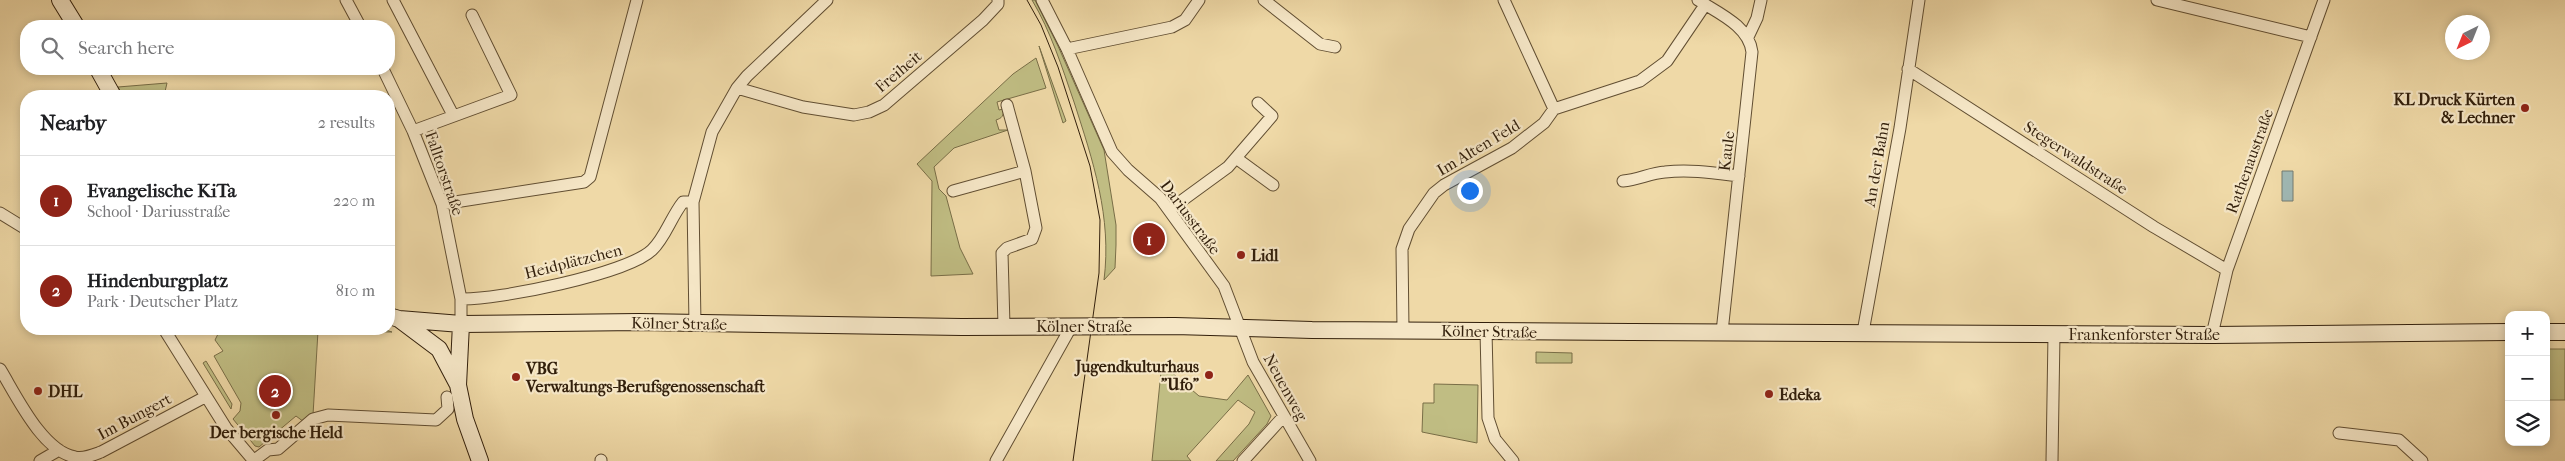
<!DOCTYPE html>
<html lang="en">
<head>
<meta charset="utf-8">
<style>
	:root { --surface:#fff; --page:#f2f2f2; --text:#202124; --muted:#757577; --line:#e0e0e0; --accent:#8f2418 }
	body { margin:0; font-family:"IM FELL French Canon",serif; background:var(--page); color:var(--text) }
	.controls { position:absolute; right:15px; bottom:15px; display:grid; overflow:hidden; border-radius:10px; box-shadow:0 2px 8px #0003 }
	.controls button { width:45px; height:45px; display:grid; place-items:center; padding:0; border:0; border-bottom:1px solid var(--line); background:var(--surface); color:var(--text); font:25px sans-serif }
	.compass { position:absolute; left:2445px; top:15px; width:45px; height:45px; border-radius:50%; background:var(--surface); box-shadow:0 2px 8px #0003; rotate:223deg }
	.you { position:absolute; left:1469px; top:190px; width:18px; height:18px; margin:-12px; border:4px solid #fff; border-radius:50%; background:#1a73e8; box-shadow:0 0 0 8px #1a73e833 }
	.badge { display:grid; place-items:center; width:32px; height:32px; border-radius:50%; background:var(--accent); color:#fff; font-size:16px; font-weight:700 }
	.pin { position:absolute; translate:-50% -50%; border:2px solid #fff; box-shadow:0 1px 5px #0006 }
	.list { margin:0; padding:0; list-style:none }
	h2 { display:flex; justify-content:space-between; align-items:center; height:65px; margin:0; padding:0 20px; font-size:21px }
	h2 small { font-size:16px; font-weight:400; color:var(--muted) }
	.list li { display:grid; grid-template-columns:32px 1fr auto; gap:15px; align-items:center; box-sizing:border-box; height:90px; padding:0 20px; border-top:1px solid var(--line) }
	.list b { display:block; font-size:19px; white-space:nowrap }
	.list p { margin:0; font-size:16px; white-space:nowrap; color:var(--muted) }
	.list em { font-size:16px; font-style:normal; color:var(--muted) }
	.icon { flex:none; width:28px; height:28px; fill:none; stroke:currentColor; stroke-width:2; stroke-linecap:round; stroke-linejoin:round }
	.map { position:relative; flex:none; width:2565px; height:461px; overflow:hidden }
	.search { position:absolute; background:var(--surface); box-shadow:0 2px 8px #0003; left:20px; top:20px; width:375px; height:55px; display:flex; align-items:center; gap:12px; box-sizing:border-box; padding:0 18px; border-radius:20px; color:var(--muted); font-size:19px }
	.panel { position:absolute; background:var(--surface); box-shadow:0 2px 8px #0003; left:20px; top:90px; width:375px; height:245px; border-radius:20px }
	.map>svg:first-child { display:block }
	.green { fill:#c0bd83; stroke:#796e47 }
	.water { fill:#9fb7b3; stroke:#737a70 }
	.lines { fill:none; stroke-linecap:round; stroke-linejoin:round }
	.street-casing { stroke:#614e32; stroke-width:13 }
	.secondary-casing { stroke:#321f0b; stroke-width:18 }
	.street { stroke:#f5e6c6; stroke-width:11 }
	.secondary { stroke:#f5e6c6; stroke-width:16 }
	.tram { stroke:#321f0b; stroke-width:1 }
	.poi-dot { fill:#8f2418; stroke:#f5e6c6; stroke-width:2 }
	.labels { text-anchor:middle; stroke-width:4.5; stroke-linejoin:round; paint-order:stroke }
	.street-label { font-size:16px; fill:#321f0b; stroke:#f5e6c6 }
	.poi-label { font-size:16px; font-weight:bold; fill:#321f0b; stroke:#f5e6c6; text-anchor:start }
</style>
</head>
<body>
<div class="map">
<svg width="2565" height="461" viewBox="0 0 2565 461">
	<rect width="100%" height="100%" fill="#efd9a7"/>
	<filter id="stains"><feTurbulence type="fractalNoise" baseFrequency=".004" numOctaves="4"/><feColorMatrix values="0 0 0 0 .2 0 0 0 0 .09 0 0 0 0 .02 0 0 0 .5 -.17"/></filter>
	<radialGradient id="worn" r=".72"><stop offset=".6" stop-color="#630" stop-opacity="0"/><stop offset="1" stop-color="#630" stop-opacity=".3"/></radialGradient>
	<path class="green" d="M1032,0H1035L1058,46L1104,150L1116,225V245L1115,268L1104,280C1112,217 1093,161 1074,102C1062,67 1051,32 1032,0Z
		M1039,46L1066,121L1063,123Z
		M1036,58L1046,88L997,102L999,110L1003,109C1004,116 1002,118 996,120L999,130H1008L954,148L934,167L939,189L946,196L960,248L973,274L931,276L932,181L917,164L1013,74Z
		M167,83L164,96H123L118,87Z
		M208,329H383L392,332L318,331L313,415L304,422L296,416L259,447L255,446L233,419L240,411L241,403L214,356L223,351L215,340L218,334Z
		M2546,349H2565V400H2546Z
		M1536,352L1572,353V363H1536Z
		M206,361L232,404L231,409L203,363Z
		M1170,371L1199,396L1227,400L1248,375L1271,416L1267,424L1233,461H1216L1249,424L1255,412L1238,400L1187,456L1191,461H1152L1161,372L1170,373Z
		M1434,384L1478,385L1477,443L1422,432L1423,403H1434Z"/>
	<path class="water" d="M2282,171H2293V201H2282Z"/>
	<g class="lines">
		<defs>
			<path id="street" d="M346,0L360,26
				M393,0L453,115
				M1042,0L1067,49L1112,152L1128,170L1160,198L1224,286L1253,362L1310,461
				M1264,0L1320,44L1335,47
				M1698,0C1718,13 1749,26 1752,52L1722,332
				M2157,0L2311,37
				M1748,37L1757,18L1761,0
				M1067,49L1172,27L1185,20L1199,0
				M383,69L413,131L442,204L461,299V324
				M1908,69L2154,227L2227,270
				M737,88L803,107L854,115L869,112L884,105L983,20L998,4V0
				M1007,105L1025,171
				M1554,109L1640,81L1667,61L1705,5
				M413,131L511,95L472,15
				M1236,158L1273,185
				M1623,181C1638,180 1650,173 1665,172C1690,169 1715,173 1739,176
				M953,191L1025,171L1036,228L1032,239L1007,248L1002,253L1004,326
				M442,204L584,182L590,177L637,0
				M1169,210L1228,167L1272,116L1258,103
				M0,213L26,229
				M461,299C497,300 627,274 652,250C665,238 671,217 683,202H693
				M695,324L693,202L712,132L737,88L747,76L827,0
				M164,329L226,428L254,461
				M1403,329L1402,249L1409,229L1434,193L1444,185L1512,148L1544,123L1554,109L1504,0
				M1486,331L1488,418L1495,439L1513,461
				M1863,332L1900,128L1919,0
				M2212,335L2227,270L2324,0
				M0,369C16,395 42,451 75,457C84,459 93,455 101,452L205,397
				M2339,433L2399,440L2422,461
				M40,461L59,450
				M253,461L268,450L278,449L313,419L328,415L436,420L448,409L447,397
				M601,461V460
				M996,461L1071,327
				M1243,461L1283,417
				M2052,461L2054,334"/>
			<path id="secondary" d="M60,0L76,26
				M98,69L113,96
				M389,316L399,319L461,324L639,322L962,327L1175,326L1312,330L1631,332L2212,335L2509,332
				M399,319L439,349L457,383
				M461,324L458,385L465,419L480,461
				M2546,332H2565"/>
		</defs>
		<use href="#street" class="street-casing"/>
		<use href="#secondary" class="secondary-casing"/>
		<use href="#street" class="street"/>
		<use href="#secondary" class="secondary"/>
		<path class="tram" d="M1027,0L1041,25L1058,67L1090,166L1100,220L1099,273L1073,461"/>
	</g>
	<g class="poi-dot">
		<circle cx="2525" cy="108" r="5"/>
		<circle cx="1241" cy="255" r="5"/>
		<circle cx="1209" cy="375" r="5"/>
		<circle cx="516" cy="377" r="5"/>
		<circle cx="38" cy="391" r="5"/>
		<circle cx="1769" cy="394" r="5"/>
		<circle cx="276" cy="415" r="5"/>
	</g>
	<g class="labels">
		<g class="street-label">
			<text transform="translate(898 71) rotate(-40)" y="6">Freiheit</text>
			<text transform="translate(1478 147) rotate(-31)" y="6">Im Alten Feld</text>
			<text transform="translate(1726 151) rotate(-83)" y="6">Kaule</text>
			<text transform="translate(2076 157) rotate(33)" y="6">Stegerwaldstraße</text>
			<text transform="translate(2249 161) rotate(-70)" y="6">Rathenaustraße</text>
			<text transform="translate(1876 164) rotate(-80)" y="6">An der Bahn</text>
			<text transform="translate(445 173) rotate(71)" y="6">Falltorstraße</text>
			<text transform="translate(1191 217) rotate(53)" y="6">Dariusstraße</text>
			<text transform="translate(573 261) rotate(-14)" y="6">Heidplätzchen</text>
			<text transform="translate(679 323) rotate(1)" y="6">Kölner Straße</text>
			<text x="1084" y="332">Kölner Straße</text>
			<text transform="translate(1489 331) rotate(1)" y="6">Kölner Straße</text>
			<text x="2144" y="340">Frankenforster Straße</text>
			<text transform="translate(1286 387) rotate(61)" y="6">Neuenweg</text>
			<text transform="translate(134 416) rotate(-28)" y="6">Im Bungert</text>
		</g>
		<g class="poi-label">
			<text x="2515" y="105" text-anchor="end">KL Druck Kürten<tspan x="2515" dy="18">&amp; Lechner</tspan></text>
			<text x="1251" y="261">Lidl</text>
			<text x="1199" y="372" text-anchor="end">Jugendkulturhaus<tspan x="1199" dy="18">"Ufo"</tspan></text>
			<text x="526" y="374">VBG<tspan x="526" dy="18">Verwaltungs-Berufsgenossenschaft</tspan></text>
			<text x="48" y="397">DHL</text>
			<text x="1779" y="400">Edeka</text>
			<text x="276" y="438" text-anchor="middle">Der bergische Held</text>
		</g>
	</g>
	<rect width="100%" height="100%" filter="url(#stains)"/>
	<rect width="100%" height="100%" fill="url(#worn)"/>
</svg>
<div class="controls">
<button>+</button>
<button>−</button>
<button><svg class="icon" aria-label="layers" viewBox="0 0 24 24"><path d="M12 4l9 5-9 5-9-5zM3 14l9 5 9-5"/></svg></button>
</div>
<svg class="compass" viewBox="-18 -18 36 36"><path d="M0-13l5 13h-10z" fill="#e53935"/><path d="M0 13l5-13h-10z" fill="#757577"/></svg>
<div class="you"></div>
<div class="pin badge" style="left:1149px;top:239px">1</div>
<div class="pin badge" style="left:275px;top:391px">2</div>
<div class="search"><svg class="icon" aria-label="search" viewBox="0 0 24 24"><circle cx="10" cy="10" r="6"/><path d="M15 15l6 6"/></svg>Search here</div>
<section class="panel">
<h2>Nearby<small>2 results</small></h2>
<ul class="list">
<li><span class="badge">1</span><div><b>Evangelische KiTa</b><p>School · Dariusstraße</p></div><em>220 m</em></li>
<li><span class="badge">2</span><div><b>Hindenburgplatz</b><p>Park · Deutscher Platz</p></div><em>810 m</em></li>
</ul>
</section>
</div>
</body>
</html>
